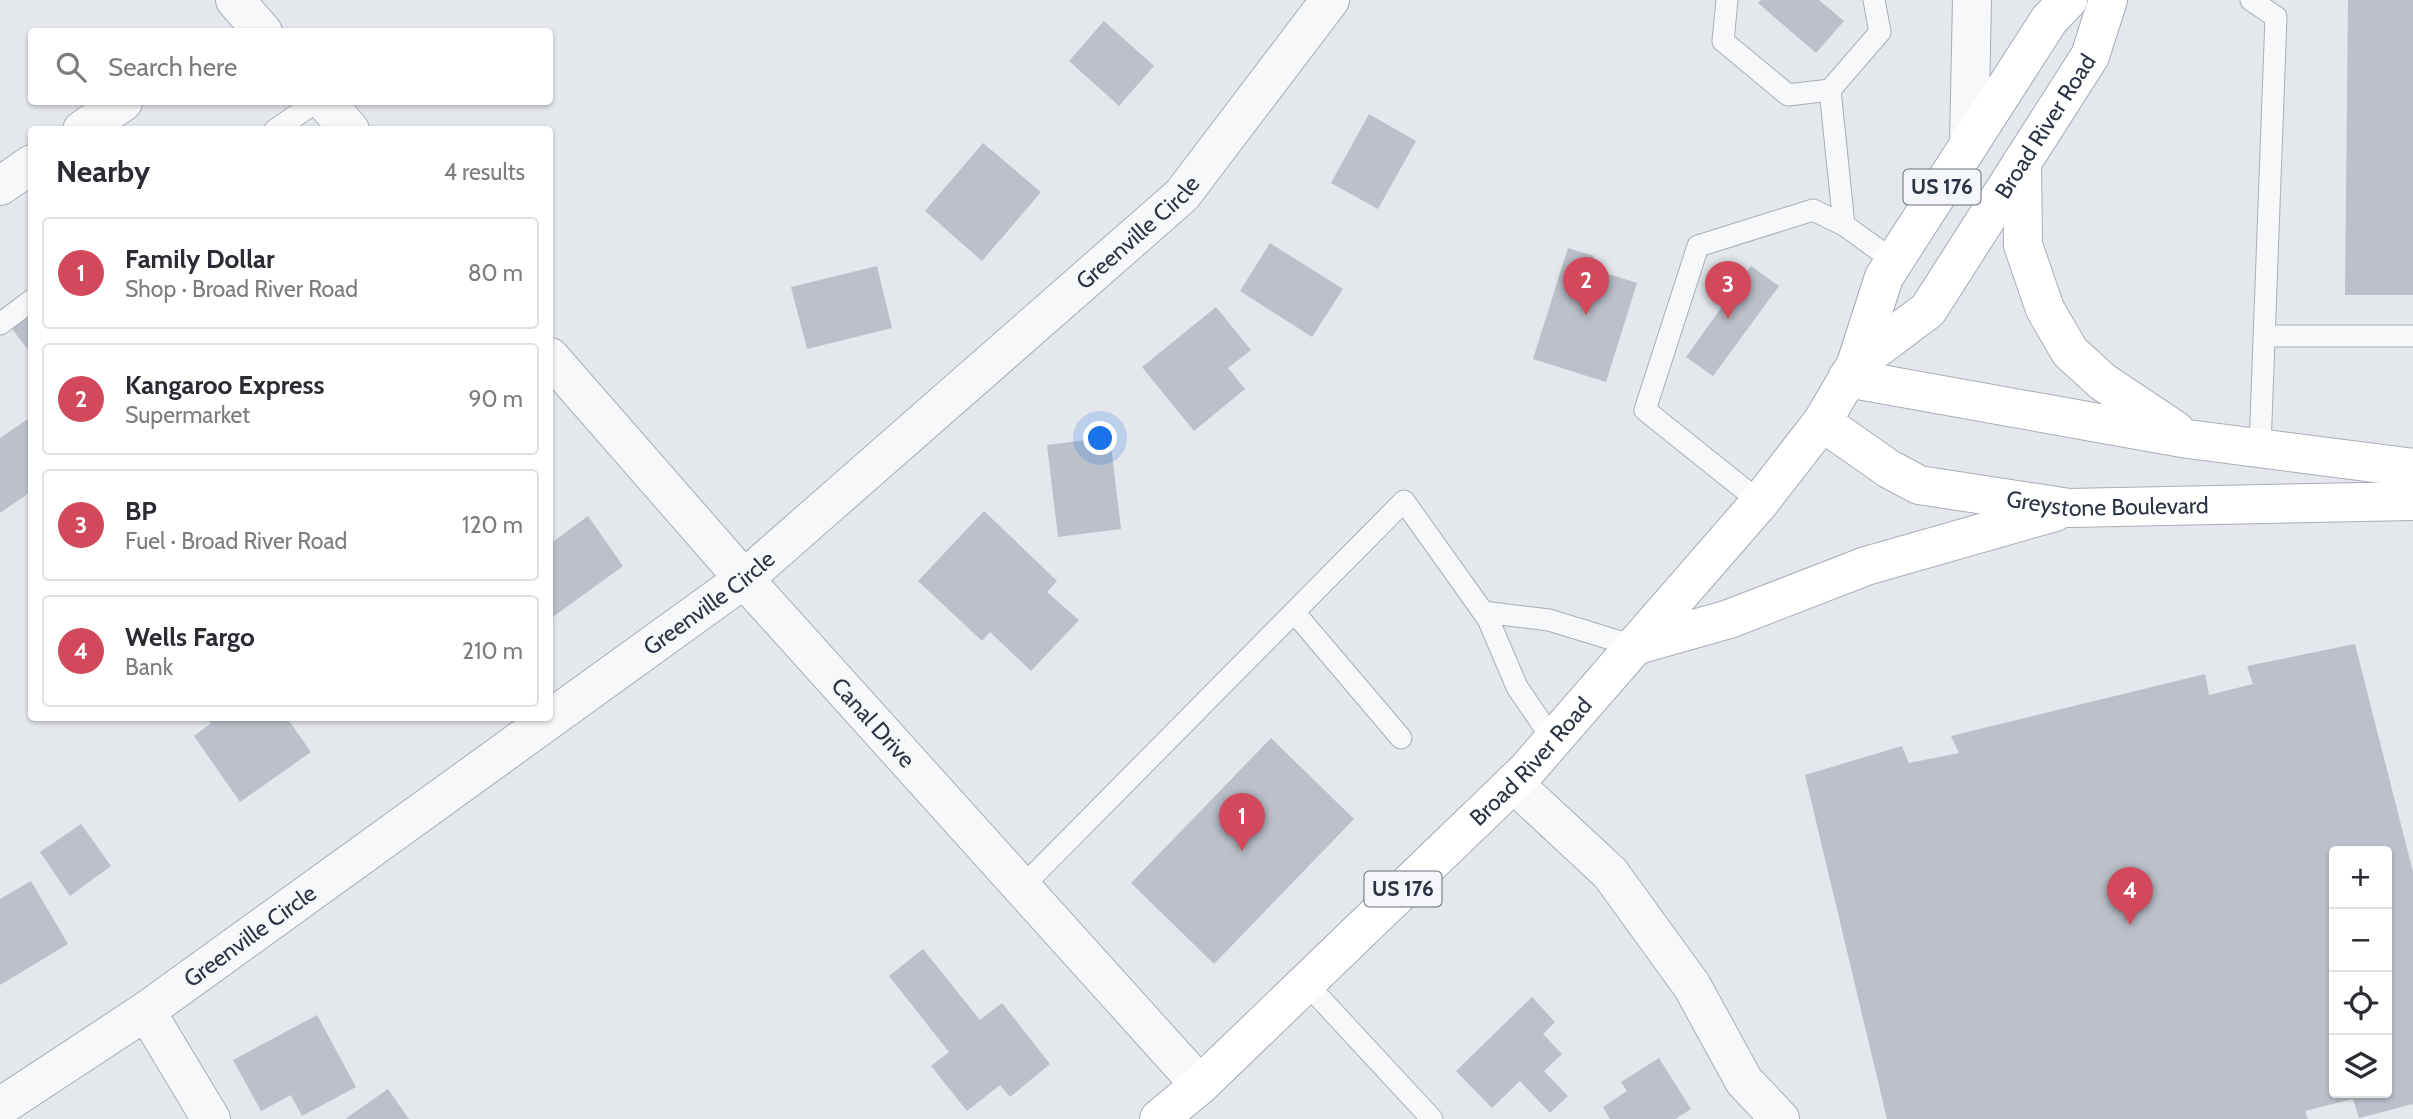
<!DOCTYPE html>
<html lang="en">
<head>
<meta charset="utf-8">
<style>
	:root { --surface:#fff; --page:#f7f7f7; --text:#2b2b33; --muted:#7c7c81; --line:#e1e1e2; --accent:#d1495b }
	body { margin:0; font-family:Cabin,sans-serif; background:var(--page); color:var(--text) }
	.controls { position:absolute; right:21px; bottom:21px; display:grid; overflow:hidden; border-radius:7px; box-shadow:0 2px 5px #0004 }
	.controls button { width:63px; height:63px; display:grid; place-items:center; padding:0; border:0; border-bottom:2px solid var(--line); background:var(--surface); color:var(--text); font:35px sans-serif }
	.you { position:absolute; left:1101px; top:439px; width:24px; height:24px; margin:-18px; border:5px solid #fff; border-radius:50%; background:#1a73e8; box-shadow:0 0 0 10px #1a73e833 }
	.badge { display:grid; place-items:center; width:46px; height:46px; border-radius:50%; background:var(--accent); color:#fff; font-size:23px; font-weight:700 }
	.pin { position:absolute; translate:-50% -58px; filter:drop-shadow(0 2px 4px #0008) }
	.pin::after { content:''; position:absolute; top:37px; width:24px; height:21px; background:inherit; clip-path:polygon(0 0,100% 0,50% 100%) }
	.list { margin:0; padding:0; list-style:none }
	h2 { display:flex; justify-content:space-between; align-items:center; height:91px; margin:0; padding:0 28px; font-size:30px }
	h2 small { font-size:23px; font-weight:400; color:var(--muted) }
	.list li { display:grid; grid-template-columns:46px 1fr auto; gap:21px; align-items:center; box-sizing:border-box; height:112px; margin:0 14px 14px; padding:0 14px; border:2px solid var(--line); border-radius:7px }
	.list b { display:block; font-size:26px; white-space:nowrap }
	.list p { margin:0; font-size:23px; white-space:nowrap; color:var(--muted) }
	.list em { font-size:23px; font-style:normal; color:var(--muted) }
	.icon { flex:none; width:38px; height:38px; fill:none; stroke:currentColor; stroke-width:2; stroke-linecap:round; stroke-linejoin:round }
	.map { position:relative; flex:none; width:2413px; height:1119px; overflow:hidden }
	.search { position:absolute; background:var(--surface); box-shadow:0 2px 5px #0004; left:28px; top:28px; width:525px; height:77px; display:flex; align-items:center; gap:18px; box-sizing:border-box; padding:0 24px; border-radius:7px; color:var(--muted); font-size:26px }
	.panel { position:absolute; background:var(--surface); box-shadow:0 2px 5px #0004; left:28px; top:126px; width:525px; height:595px; border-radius:7px }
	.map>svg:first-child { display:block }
	.building { fill:#bbc0ca; fill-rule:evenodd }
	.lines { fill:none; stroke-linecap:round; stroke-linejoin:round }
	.lane-casing { stroke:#a9aeb7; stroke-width:23 }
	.street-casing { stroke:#a9aeb7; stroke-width:40 }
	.secondary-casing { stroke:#a9aeb7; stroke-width:40 }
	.primary-casing { stroke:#a3abb8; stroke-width:40 }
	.lane { stroke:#f7f8fa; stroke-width:21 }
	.street { stroke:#f7f8fa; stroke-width:38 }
	.secondary { stroke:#fff; stroke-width:38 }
	.primary { stroke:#fff; stroke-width:38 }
	.labels { text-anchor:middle; stroke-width:6; stroke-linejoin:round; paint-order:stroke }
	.shield { fill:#f4f6f9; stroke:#676e7b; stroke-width:2 }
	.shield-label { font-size:21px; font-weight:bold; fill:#2b3445 }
	.street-label { font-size:23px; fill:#2b3445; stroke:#f4f6f9 }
</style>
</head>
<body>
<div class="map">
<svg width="2413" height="1119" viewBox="0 0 2413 1119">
	<rect width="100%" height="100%" fill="#e4e7ec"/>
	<path class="building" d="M1761,0H1819L1844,21L1816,53L1758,3Z
		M2348,0H2413V295H2345Z
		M1104,21L1154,66L1119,106L1069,61Z
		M1369,114L1416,141L1378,209L1331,183Z
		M983,143L1041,192L982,261L925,211Z
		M1270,243L1343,289L1312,337L1240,291Z
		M1568,248L1594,256L1590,268L1637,283L1606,382L1533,359Z
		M877,266L892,328L807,349L791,287Z
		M1751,266L1779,286L1713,376L1686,357Z
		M1216,307L1251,350L1228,368L1245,389L1194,431L1142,367Z
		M32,309V355L9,325Z
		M32,416V491L0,513V438Z
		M1110,437L1121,529L1058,537L1047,445Z
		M984,511L1057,581L1047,592L1079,620L1031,671L990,632L982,641L918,581Z
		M588,516L623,566L550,619V544Z
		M2355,644L2413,872V1104L2359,1118L2353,1099L2305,1111L2308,1119H1887L1805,775L1902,746L1909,763L1959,753L1951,736L2205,674L2209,695L2253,684L2247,666ZM2334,851H2387V1093H2334Z
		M207,718H287L311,752L240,802L194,736L211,723Z
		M1271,738L1354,819L1214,964L1131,883Z
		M81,824L111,866L70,896L40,852Z
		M31,881L68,944L0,985V899Z
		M923,949L980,1020L1002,1003L1050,1064L1010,1097L1000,1085L967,1111L931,1066L949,1052L889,976Z
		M1532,997L1555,1022L1543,1034L1562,1054L1544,1071L1568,1096L1550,1113L1520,1081L1492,1108L1456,1071Z
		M317,1015L356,1087L302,1116L291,1095L261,1111L233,1060Z
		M1659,1058L1691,1109L1675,1119H1610L1603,1107L1627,1091L1621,1082Z
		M388,1089L409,1119H345Z"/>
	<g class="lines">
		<defs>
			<path id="lane" d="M1727,0L1723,41L1788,95L1830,90
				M2251,0L2276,17L2260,448
				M275,130L316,102
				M1844,225L1830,90L1880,32L1874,0
				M0,324L32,300
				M2264,336H2413
				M1760,502L1645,410L1698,246L1813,210L1844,225L1894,261
				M1294,612L1401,738
				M1483,612L1549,620L1634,646
				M1022,887L1404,501L1488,619L1517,687L1553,740
				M1306,983L1432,1119"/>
			<g id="street">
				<path d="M235,0L263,32"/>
				<path d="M325,102L350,130"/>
				<path d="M82,130L123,102"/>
				<path d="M1969,145L1972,0"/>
				<path d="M0,186L32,164"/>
				<path id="s1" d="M550,357L744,579L1200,1085"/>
				<path d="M1513,783L1610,873L1692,986L1744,1081L1780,1119"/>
				<path d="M146,1011L211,1119"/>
				<path id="s2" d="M0,1107L146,1011L744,579L1182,195L1330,0"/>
			</g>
			<g id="secondary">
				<path d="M2022,162L2023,245L2045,309L2070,352L2103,382L2175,430"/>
				<path d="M1847,378L2188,439L2413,468"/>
				<path id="s3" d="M1822,422L1889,469L1919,485L2069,508L2413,501"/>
				<path d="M1634,646L1729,619L1866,566L2055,512"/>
			</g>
			<g id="primary">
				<path id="s4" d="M1856,364L1928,310L2090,56L2108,0"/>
				<path id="s5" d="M1159,1119L1200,1085L1526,771L1760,502L1822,422L1856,364L1884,277L2049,20L2068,0"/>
			</g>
		</defs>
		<use href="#lane" class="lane-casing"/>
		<use href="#street" class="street-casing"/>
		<use href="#secondary" class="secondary-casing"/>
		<use href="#primary" class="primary-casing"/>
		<use href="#lane" class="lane"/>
		<use href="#street" class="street"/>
		<use href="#secondary" class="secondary"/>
		<use href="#primary" class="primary"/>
	</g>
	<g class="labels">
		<g class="shield">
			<rect x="1903.5" y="169.5" width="77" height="35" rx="5"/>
			<rect x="1364.5" y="871.5" width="77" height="35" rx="5"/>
		</g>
		<g class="shield-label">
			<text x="1942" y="194">US 176</text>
			<text x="1403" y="896">US 176</text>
		</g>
		<g class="street-label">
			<text dy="8" stroke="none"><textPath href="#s4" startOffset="308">Broad River Road</textPath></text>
			<text dy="8" stroke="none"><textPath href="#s2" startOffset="1437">Greenville Circle</textPath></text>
			<text dy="8" stroke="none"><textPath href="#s3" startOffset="306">Greystone Boulevard</textPath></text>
			<text dy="8" stroke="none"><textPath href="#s2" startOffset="870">Greenville Circle</textPath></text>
			<text dy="8" stroke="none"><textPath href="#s1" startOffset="488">Canal Drive</textPath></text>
			<text dy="8" stroke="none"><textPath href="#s5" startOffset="516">Broad River Road</textPath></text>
			<text dy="8" stroke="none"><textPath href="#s2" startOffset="303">Greenville Circle</textPath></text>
		</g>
	</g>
</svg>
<div class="controls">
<button>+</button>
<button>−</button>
<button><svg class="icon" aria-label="locate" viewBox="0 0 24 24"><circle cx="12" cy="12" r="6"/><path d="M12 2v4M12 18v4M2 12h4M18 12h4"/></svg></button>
<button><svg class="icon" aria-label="layers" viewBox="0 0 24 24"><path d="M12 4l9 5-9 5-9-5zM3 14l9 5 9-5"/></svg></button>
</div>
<div class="you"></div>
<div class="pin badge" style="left:1242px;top:851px">1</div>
<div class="pin badge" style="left:1586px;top:315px">2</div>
<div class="pin badge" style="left:1728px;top:319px">3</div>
<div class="pin badge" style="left:2130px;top:925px">4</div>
<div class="search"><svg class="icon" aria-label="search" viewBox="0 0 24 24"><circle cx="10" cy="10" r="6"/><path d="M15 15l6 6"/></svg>Search here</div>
<section class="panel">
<h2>Nearby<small>4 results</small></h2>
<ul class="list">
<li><span class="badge">1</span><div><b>Family Dollar</b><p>Shop · Broad River Road</p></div><em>80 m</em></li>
<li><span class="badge">2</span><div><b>Kangaroo Express</b><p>Supermarket</p></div><em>90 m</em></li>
<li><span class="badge">3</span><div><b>BP</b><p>Fuel · Broad River Road</p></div><em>120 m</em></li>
<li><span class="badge">4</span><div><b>Wells Fargo</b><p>Bank</p></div><em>210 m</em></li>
</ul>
</section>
</div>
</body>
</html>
